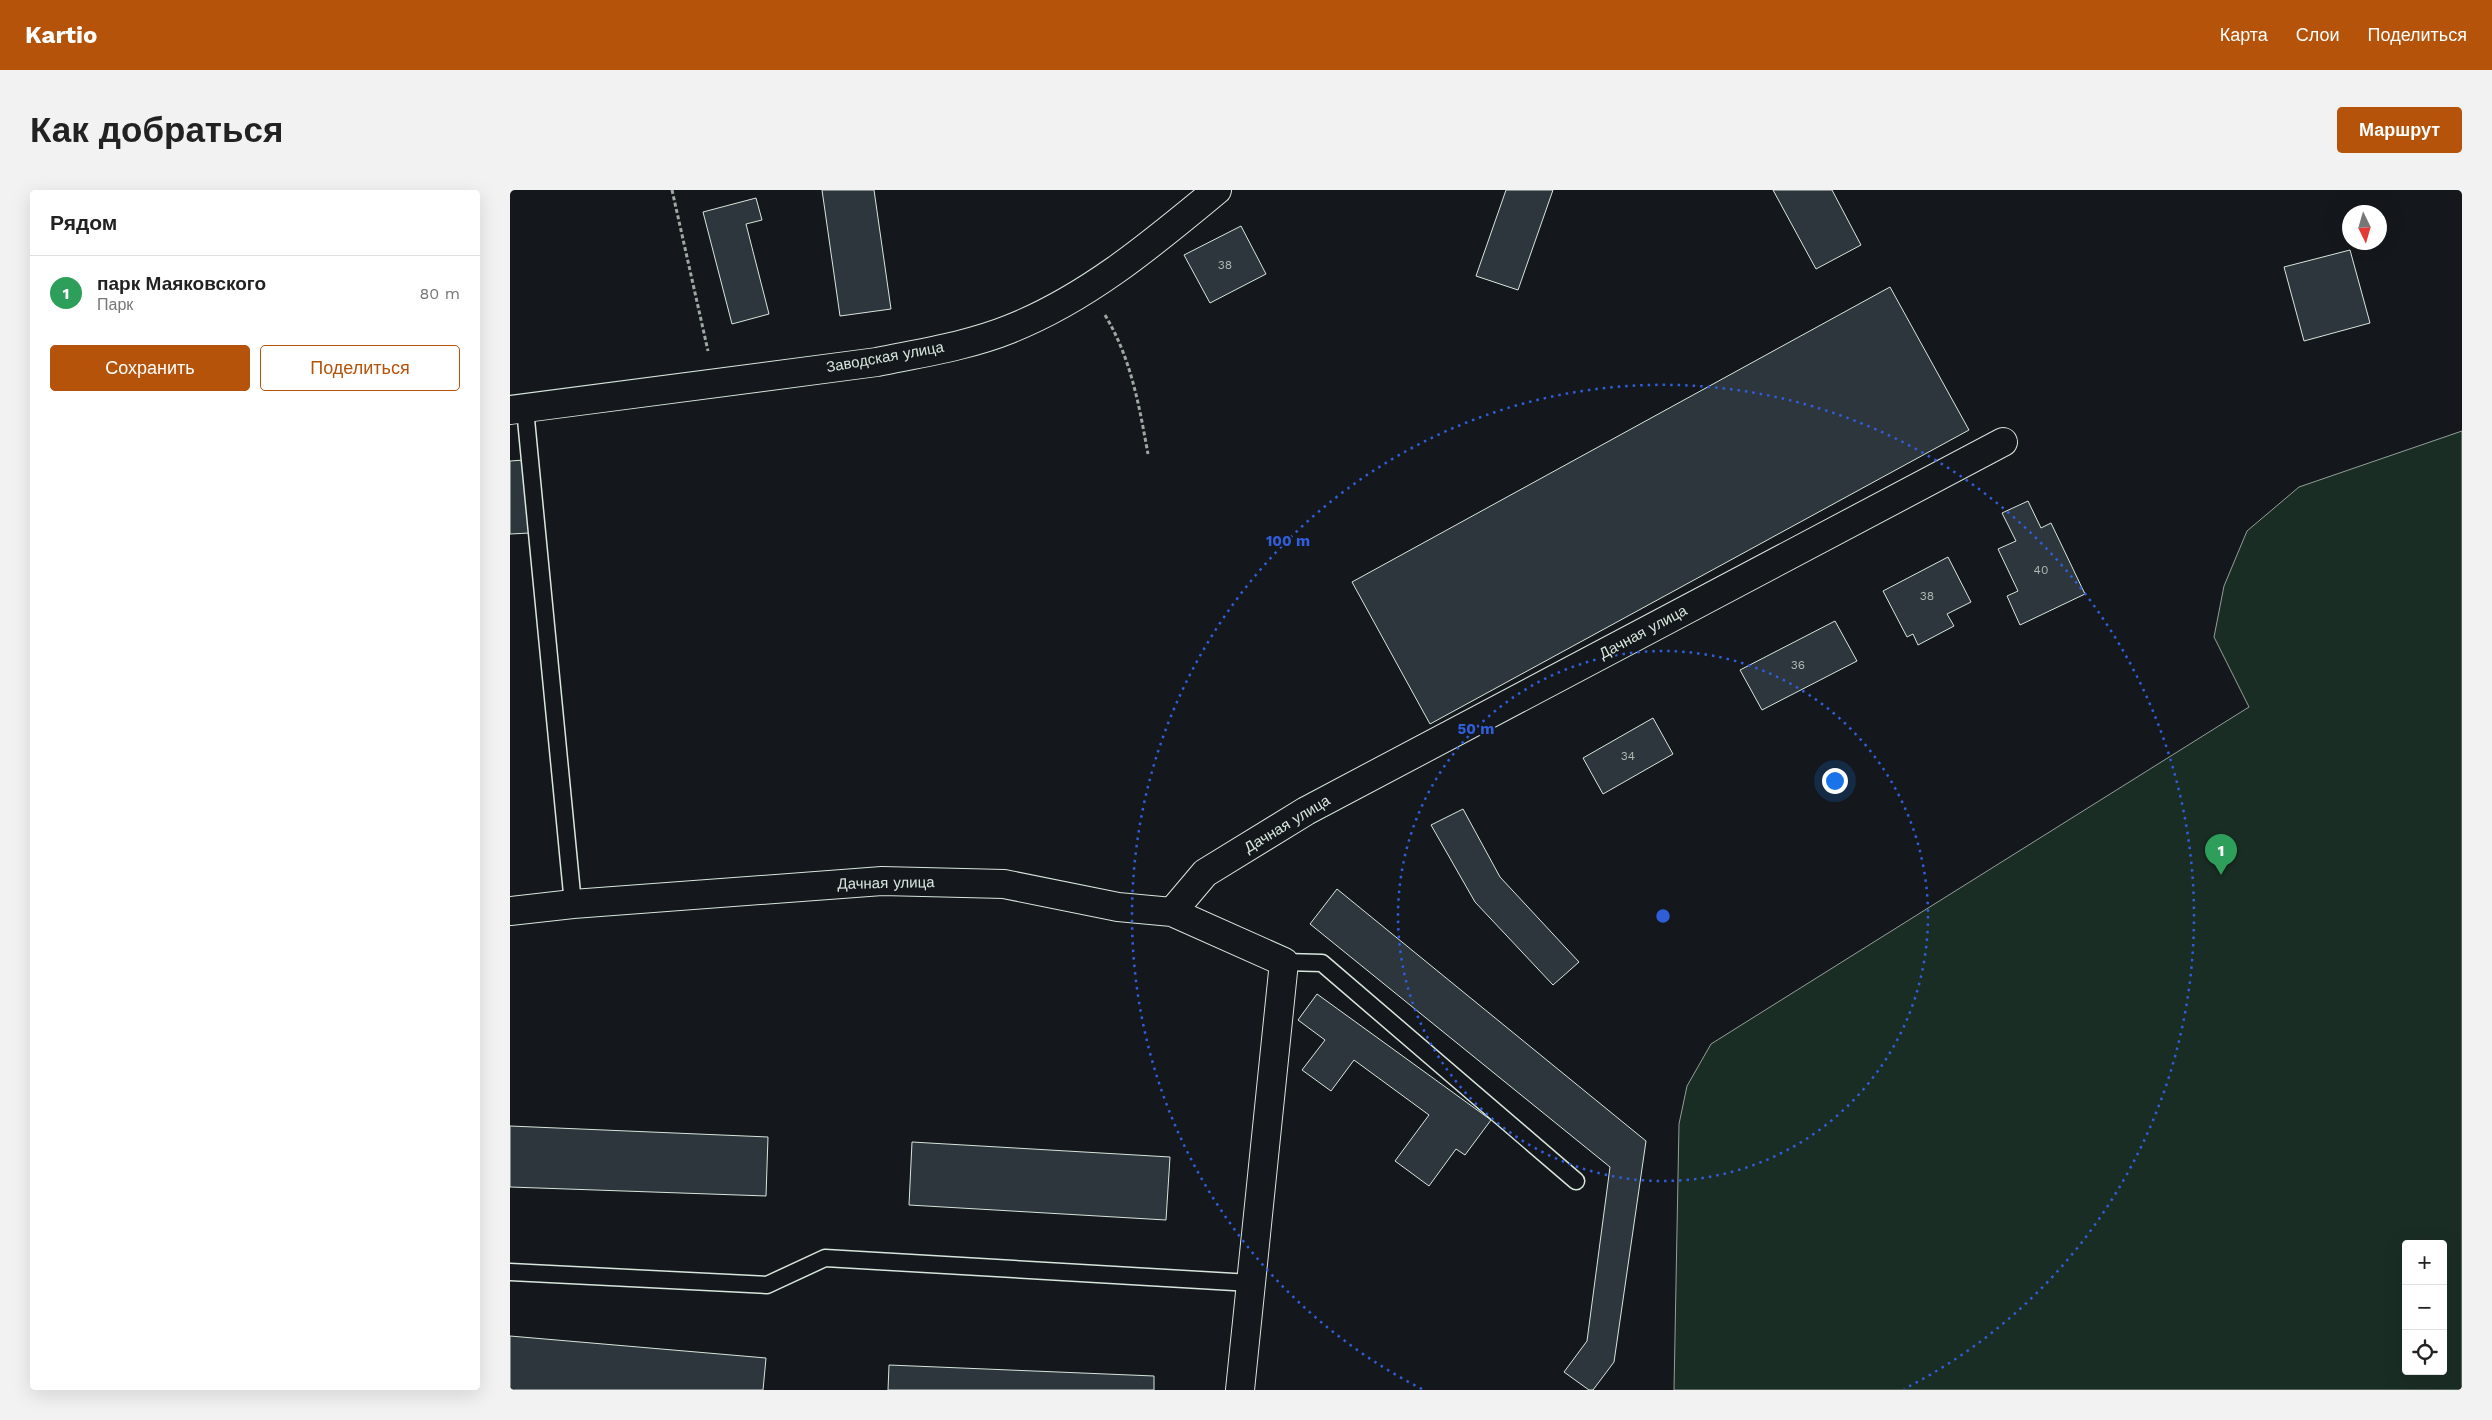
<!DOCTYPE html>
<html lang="ru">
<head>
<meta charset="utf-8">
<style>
	:root { --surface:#fff; --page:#f2f2f2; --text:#222; --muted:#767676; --line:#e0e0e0; --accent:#b45309 }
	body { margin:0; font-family:"Work Sans",sans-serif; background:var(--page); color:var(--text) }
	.controls { position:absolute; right:15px; bottom:15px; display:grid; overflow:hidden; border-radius:5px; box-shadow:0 5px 20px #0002 }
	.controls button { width:45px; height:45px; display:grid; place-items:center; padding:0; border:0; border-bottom:1px solid var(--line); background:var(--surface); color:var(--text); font:25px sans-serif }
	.compass { position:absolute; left:1832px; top:15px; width:45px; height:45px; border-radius:50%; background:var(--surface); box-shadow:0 5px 20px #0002; rotate:175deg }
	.you { position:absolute; left:1324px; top:590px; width:18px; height:18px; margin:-12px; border:4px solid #fff; border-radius:50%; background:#1a73e8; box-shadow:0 0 0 8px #1a73e833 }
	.badge { display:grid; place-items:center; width:32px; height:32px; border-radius:50%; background:var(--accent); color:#fff; font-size:16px; font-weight:700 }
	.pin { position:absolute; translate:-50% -41px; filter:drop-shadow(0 1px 2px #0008) }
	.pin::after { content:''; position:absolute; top:26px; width:18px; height:15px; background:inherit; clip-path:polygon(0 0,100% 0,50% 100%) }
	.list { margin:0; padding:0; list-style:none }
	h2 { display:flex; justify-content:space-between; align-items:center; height:65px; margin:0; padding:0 20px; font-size:21px }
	h2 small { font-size:16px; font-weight:400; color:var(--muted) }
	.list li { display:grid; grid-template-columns:32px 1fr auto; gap:15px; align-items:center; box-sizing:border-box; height:75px; padding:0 20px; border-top:1px solid var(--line) }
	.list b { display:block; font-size:19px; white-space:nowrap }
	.list p { margin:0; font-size:16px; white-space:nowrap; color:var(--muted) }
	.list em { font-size:16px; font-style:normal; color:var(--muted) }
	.actions { display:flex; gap:10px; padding:15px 20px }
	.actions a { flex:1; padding:11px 0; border:1px solid var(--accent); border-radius:5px; text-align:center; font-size:18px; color:var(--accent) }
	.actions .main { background:var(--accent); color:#fff }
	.icon { flex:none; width:28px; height:28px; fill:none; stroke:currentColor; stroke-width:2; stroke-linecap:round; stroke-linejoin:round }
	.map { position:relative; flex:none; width:1952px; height:1200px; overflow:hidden; border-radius:5px }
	header { display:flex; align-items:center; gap:30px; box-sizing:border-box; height:70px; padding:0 25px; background:var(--accent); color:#fff }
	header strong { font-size:24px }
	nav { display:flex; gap:28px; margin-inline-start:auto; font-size:18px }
	.intro { display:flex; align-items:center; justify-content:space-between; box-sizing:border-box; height:120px; padding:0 30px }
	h1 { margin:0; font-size:35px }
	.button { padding:12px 22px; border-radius:5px; background:var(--accent); color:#fff; font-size:18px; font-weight:700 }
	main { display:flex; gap:30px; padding:0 30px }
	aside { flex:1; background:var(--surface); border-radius:5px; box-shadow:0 5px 20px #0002 }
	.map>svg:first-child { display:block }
	.green { fill:#1a2d24; stroke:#939e99; fill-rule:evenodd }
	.building { fill:#2c363c; stroke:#d8e6dc }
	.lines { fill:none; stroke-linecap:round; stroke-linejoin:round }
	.lane-casing { stroke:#d8e6dc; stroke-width:19 }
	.street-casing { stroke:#d8e6dc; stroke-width:30 }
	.secondary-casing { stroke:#d8e6dc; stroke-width:30 }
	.path { stroke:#9da8a2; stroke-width:3; stroke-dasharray:4 2.5; stroke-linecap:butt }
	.lane { stroke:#14181c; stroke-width:16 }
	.street { stroke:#14181c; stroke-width:28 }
	.secondary { stroke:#14181c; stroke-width:28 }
	.ring { fill:none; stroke:#305dd8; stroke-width:2.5; stroke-dasharray:2.5 5 }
	.labels { text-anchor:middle; stroke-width:4; stroke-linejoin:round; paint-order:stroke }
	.number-label { font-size:12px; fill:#adbab4 }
	.street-label { font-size:15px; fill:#d8e6dc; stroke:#14181c }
	.centre { fill:#305dd8; stroke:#14181c; stroke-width:2.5 }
	.ring-label { font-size:15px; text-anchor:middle; font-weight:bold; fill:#305dd8; stroke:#14181c; stroke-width:4; stroke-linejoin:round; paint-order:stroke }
</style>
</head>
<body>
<header>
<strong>Kartio</strong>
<nav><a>Карта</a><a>Слои</a><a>Поделиться</a></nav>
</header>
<div class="intro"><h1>Как добраться</h1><a class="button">Маршрут</a></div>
<main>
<aside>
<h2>Рядом<small></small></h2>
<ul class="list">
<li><span class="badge" style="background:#2e9e5b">1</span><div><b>парк Маяковского</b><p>Парк</p></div><em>80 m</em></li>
</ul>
<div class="actions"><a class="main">Сохранить</a><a>Поделиться</a></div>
</aside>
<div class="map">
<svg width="1952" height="1200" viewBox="0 0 1952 1200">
	<rect width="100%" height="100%" fill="#14181c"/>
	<path class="green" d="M1952,241V1200H1164L1169,934L1177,896L1201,854L1739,517L1704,447L1714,396L1737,341L1789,297ZM1896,1054H1933V1181H1896Z"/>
	<path class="building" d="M312,0H364L381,119L330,126Z
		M996,0H1043L1008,100L966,86Z
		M1263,0H1322L1351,55L1306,79Z
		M246,8L252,30L236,34L259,124L222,134L193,22Z
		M731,36L756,84L700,113L674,65Z
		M1840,60L1860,133L1794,151L1774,77Z
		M1380,97L1459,240L920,534L842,392Z
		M14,270L20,343L0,344V271Z
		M1518,311L1531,338L1541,333L1575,404L1510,435L1497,406L1508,401L1488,359L1506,351L1492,323Z
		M1438,367L1461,412L1437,424L1444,436L1408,455L1403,444L1397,447L1373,401Z
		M1325,431L1347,471L1252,520L1230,480Z
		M1143,528L1163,564L1093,604L1073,568Z
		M953,619L990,687L1069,772L1043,795L965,712L921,635Z
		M827,699L1136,951L1104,1172L1083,1200H1079L1054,1182L1077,1151L1100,977L800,734Z
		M807,804L981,930L955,965L946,959L919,996L885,971L919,925L844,870L821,901L792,880L815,850L788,830Z
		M0,936L258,947L256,1006L0,997Z
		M402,952L660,967L656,1030L399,1015Z
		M0,1146L256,1168L253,1200H0Z
		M379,1175L644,1186V1200H378Z"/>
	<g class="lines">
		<defs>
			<path id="lane" d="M15,219L63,714
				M774,772L812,773L1066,991
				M0,1082L257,1095L315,1068L741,1093"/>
			<path id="street" d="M0,721L63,714L372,691L494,694L608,717L662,722L695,683L796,621L1493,252
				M662,722L774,772L730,1200"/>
			<path id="secondary" d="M0,220L367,172C411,163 458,156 500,139C578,108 643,53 707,0"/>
		</defs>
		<use href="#lane" class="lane-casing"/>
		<use href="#street" class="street-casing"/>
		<use href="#secondary" class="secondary-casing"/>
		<path class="path" d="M162,0L198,161
			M595,125C621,168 629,215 638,264"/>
		<use href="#lane" class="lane"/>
		<use href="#street" class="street"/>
		<use href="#secondary" class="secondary"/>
	</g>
	<g class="ring">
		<circle cx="1153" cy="726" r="265"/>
		<path d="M912 1199A531 531 0 1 1 1394 1199"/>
	</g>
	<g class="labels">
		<g class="number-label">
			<text x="715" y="79">38</text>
			<text x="1531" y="384">40</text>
			<text x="1417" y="410">38</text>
			<text x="1288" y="479">36</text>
			<text x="1118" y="570">34</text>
		</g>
		<g class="street-label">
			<text transform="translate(375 167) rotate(-10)" y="5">Заводская улица</text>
			<text transform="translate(1133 442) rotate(-28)" y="5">Дачная улица</text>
			<text transform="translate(777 634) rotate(-31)" y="5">Дачная улица</text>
			<text transform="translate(376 693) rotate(-1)" y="5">Дачная улица</text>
		</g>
	</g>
	<circle cx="1153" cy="726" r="8" class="centre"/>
	<g class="ring-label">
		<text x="778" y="356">100 m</text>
		<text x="966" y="544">50 m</text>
	</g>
</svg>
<div class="controls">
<button>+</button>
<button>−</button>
<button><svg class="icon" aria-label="locate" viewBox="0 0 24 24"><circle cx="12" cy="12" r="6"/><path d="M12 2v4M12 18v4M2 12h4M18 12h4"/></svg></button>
</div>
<svg class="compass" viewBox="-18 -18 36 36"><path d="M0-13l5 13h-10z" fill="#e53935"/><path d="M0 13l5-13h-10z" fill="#767676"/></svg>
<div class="you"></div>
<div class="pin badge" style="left:1711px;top:685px;background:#2e9e5b">1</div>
</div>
</main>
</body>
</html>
